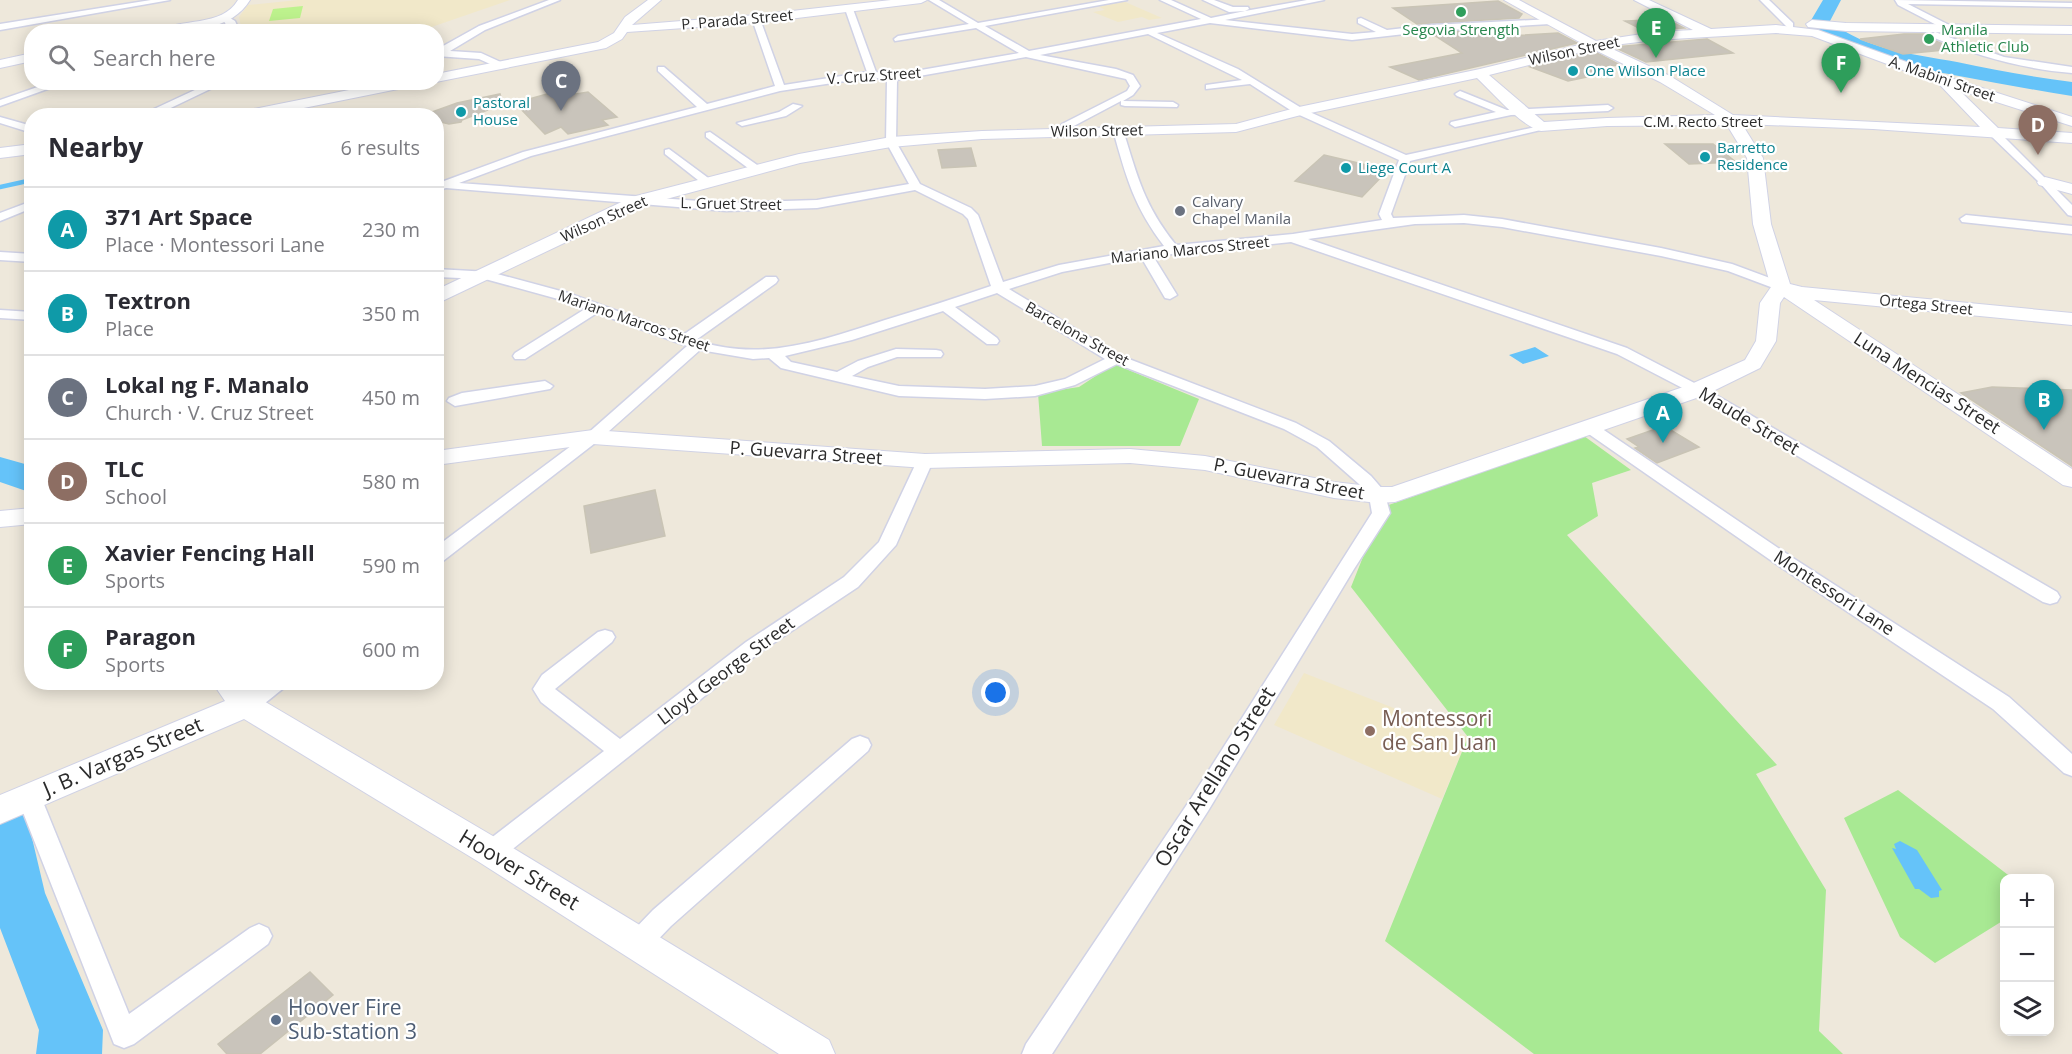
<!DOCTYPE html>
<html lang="en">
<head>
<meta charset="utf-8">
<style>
	:root { --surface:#fff; --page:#f7f7f7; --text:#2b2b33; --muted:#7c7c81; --line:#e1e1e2; --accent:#3748ff }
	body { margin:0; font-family:"Open Sans",sans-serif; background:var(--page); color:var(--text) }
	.controls { position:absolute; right:18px; bottom:18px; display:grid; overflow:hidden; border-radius:12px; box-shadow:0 3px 15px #0003 }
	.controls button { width:54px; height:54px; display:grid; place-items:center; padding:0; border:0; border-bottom:2px solid var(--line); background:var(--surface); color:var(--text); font:30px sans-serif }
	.you { position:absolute; left:996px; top:693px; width:21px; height:21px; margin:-15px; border:4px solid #fff; border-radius:50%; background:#1a73e8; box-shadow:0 0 0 9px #1a73e833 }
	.badge { display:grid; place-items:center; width:39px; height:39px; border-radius:50%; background:var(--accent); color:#fff; font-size:20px; font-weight:700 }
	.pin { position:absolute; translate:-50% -50px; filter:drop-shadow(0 2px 3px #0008) }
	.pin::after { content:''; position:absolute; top:32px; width:21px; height:18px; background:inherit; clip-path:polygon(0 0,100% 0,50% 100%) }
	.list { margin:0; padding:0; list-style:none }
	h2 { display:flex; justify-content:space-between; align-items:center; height:78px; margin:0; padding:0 24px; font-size:26px }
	h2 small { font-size:20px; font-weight:400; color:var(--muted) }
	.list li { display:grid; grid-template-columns:39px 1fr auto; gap:18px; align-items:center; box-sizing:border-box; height:84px; padding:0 24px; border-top:2px solid var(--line) }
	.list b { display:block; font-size:22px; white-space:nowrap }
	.list p { margin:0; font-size:20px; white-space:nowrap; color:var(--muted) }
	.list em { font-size:20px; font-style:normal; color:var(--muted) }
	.icon { flex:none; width:33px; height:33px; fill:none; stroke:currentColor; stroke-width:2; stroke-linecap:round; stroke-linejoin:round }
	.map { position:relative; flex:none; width:2072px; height:1054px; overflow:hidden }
	.search { position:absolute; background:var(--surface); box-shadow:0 3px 15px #0003; left:24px; top:24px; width:420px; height:66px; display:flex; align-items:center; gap:15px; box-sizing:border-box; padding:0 21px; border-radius:24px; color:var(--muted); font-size:22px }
	.panel { position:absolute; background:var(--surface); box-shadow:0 3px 15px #0003; left:24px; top:108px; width:420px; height:582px; border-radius:24px }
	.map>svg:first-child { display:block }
	.education { fill:#f1e8c9 }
	.green { fill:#a8e993 }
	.pitch { fill:#bdf28d }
	.water { fill:#65c3f9 }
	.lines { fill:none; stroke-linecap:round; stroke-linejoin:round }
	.stream { stroke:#65c3f9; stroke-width:4.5 }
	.river { fill:#65c3f9; fill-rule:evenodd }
	.building { fill:#c9c4bb; stroke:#c9c4b5; stroke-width:1.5 }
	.street-casing { stroke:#d0d2e5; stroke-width:3 }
	.secondary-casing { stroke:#d0d2e5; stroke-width:2 }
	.street { fill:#fff; fill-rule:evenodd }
	.secondary { fill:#fff; fill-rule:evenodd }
	.leisure-dot { fill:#2e9e5b; stroke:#fff; stroke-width:2 }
	.culture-dot { fill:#0f9aa8; stroke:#fff; stroke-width:2 }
	.worship-dot { fill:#6b7280; stroke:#fff; stroke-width:2 }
	.education-dot { fill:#8d6e63; stroke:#fff; stroke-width:2 }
	.service-dot { fill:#5c6f8a; stroke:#fff; stroke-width:2 }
	.labels { text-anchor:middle; stroke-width:4.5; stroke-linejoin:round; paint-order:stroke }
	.far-street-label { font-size:15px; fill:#2b2b2b; stroke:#fff }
	.far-leisure-label { font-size:15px; fill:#27864d; stroke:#fff }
	.far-culture-label { font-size:15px; fill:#0d838f; stroke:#fff; text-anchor:start }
	.far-worship-label { font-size:15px; fill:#5b616d; stroke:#fff; text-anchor:start }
	.street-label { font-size:18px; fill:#2b2b2b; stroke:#fff }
	.near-education-label { font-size:21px; fill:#785e54; stroke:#fff; text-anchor:start }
	.near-street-label { font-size:21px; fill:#2b2b2b; stroke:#fff }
	.near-service-label { font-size:21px; fill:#4e5e75; stroke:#fff; text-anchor:start }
</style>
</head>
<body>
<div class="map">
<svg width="2072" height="1054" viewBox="0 0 2072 1054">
	<rect width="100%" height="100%" fill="#eee8db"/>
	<path class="education" d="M298,0H510L420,31H242L239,17L248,5Z
		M1123,1L1162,18L1149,20L1142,17L1118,22L1093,12L1105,10L1098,6Z
		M1304,673L1468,737L1442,799L1274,725Z"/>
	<path class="green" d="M1114,364L1199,399L1180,446H1042L1038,393L1079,387Z
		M1584,436L1631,470L1592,483L1598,516L1567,535L1777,765L1756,774L1826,890L1819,1031L1843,1054H1534L1385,941L1468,737L1351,587L1383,507Z
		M1898,790L2012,878H2004V920L1935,963L1900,937L1844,818Z"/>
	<path class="pitch" d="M303,6L300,18L269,21L273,9Z"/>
	<path class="water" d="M1535,347L1549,356L1523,364L1509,355Z
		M1900,841L1917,850L1942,890L1939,891V897L1931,898L1919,889H1915L1892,848L1896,849L1894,844Z"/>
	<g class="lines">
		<path class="stream" d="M0,187L32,180"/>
		<path class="river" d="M1823,0H1841L1830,21C1865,50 1914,54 1957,62C1995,70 2033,77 2072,82V96C2034,90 1996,83 1959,76C1916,67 1837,60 1810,22Z
			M0,457L32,466V493L0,482Z
			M0,798L19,805L28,821L45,893L103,1030L102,1054H36L39,1030L0,928Z"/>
	</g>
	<path class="building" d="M1498,1L1522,14L1519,18L1417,24L1393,8Z
		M1666,19L1684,28L1645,31L1625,21Z
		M1512,28L1508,36L1558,33L1577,43L1419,80L1390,67L1462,53L1431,33Z
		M1904,34H1927L1931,39L1955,49L1903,54L1860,39Z
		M1707,39L1733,53L1646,62L1614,47Z
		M1593,51L1620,65L1598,67L1611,72L1568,81L1530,67Z
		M573,92L576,94L588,92L617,117L602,120L608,125L568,134L561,127L545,134L515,103L547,94Z
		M500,94L503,104L462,120L461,122L449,124L436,121V116H421L457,103Z
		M1665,144H1713L1736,162L1689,164Z
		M971,148L976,166L942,168L938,150Z
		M1324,155L1388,170L1362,197L1295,181Z
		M1992,387L2072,390V466L1961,393Z
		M1664,426L1699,447L1657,463L1635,448L1639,447L1627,439Z
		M655,490L665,536L591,553L584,506Z
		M310,972L333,995L260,1054H227L218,1044Z"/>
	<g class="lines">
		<defs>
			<path id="street" d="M151,0H170L0,30V24Z
				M549,0H560L485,30L450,51L481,53L505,64V68H499L479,59L436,56V50L479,26Z
				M929,0H939L978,23L1109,0H1127L985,26L1029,51L1201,19L1160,0H1171L1211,18L1245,11L1229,12L1203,0H1214L1233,7H1248L1249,9L1245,11L1307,0H1324L1225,20L1352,34L1376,32L1358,23V19L1361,18L1387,30L1431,25L1553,19L1554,21L1550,24L1431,31L1352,40L1210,23L1157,33L1238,69L1303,109L1406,155L1545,125V129L1410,161L1391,214L1393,218L1464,215L1502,219L1661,248L1732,264L1786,284L1788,287L1781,291L1728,271L1661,256L1502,227L1464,223L1415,224L1308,239L1627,348L1702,387L2057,592L2060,597L2057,602L2050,604L2043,602L1692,393L1617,354L1291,242L1153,256L1177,295L1170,299L1165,298L1141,257L1062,272L1009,289L1121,356L1296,423L1329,441L1371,476L1384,491L1390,513L1354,569L1208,811L1052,1054H1022L1026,1044L1192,797L1372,513L1369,496L1359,484L1317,447L1284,429L1117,364L1075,385L1035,396L985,399L899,396L781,368L769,358L753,359L700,350L599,440L443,561L436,563V547L587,434L687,346L597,313L525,359H515L513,356L515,353L585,309L558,299L485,279L436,277V269L490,272L568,293L683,335L766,277H776L778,280L776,283L696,340C760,363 824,340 885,320C921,309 956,298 991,286L968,219L963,214L915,190L817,208L726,211L446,188L436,191V184L523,152L697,107L658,71V67H664L707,104L775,86L752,19L756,16L760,19L784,85L867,72L845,9L849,7L853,9L876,72L892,75L1019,53L976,28L895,41L894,39L898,36L969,24ZM1148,34L1242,80L1206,85V89L1250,84L1295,113L1399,160L1379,214L1382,220L1293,234L1176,245C1144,205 1138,178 1123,130L1118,127L1113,130C1126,177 1134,207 1164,246L1059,265L1003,282L978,215L971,208L920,184L896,142L897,80L1026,57L1126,79L1130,86L1127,91L1062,124L1058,131L1063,134L1070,128L1121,101V105L1125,106L1177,107L1178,105L1173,102L1123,101L1133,95L1140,86L1133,75L1116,69L1040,55ZM872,77L887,80L886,142L909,184L817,200L726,203L459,183L531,156L780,91ZM997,293L1105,359L1065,379L1035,386L985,389L899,386L852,376L868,367L897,357H941L943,354L941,351L936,350L896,349L858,361L837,372L791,362L785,356L852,340L943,311L987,344H997L999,341L997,338L955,307Z
				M1760,0H1769L1793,23V27H1787Z
				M1895,0L2072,3V7L1908,4L1953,27L1954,29L1950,32L1898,5Z
				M225,15L235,21L240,32H231L221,17Z
				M1935,32L2004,57L2072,67V73C2023,69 1977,56 1932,37L1931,35Z
				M52,82H67L0,106V100Z
				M212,82H225L154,116H139Z
				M347,82H356L365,93L357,95Z
				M1460,91L1507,110L1608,105L1613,108L1608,111L1511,115L1455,127L1450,124L1451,122L1496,112L1457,96L1455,94Z
				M793,104L802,106L786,116L742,126L737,123L779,112Z
				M0,117L32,126V133L0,123Z
				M1993,129L1997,130L2072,205V216L2068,215L2041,184L1989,134L1988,132Z
				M710,132L760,167V171H752L706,137V133Z
				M669,149L711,180V184H703L665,154V150Z
				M32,201V208L0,221V213Z
				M1966,215L2072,226V234L1962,222L1960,219Z
				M0,252L32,254V262L0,260Z
				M0,310L32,312V320L0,318Z
				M545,381L553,386L550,389L455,406L447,401L449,398L462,393Z
				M1589,422L1595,424L1793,558L2009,697L2072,754V776L2064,773L1993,709L1779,566L1583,430L1581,427L1583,424Z
				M925,456L933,461L896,545L858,587L760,652L500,859L491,862L482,859L479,852L482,845L604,751L541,702L533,689L542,675L598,632L605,630L612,632L615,637L612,642L555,689L620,739L746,642L844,577L879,542L917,461Z
				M261,682H287L284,688C271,697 255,716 238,711L235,705L238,699Z
				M860,736L868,739L871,745L868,751L671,926L646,952L637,956L628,952L624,944L628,936L653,910L852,739Z
				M29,787L37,790L41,797L129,1014L250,928L259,924L268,928L272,936L268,944L134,1044L124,1048L114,1044L17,797L21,790Z"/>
			<path id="secondary" d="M238,0H250C232,30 190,32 159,32C179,17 222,28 238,0Z
				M648,0H661L632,25L756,15L891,0H927L921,3L756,23L627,32L622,39L606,48L436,82V74L598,42L614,33L625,17Z
				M1504,0H1519L1596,41L1655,32L1693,30L1634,0H1649L1711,29L1776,25L1818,30L1948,77L2072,117V126L1959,90L1998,128L2072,133V143L1873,129L1742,124L1763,158L1771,224L1790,284L1802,287L2072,313V325L1814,300L2072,469V487L2063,485L1784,297L1780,303L1776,341L1760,368L1705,395L1395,502L1378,503L1334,498L1205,470L1130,463L925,468L593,444L436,465V451L593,430L925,454L1130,449L1205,456L1334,482L1378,487H1392L1689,385L1745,360L1756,341L1760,303L1771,287L1753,224L1747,158L1727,125L1607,126L1541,131C1521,126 1493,93 1477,78L1301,115L1236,132L982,139L891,147L800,163L644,205L436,304V290L632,197L799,154L891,137L982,131L1236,124L1299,107L1480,69L1583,44ZM1776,33L1812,36L1938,83L1980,127L1733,115L1670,76L1606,46L1655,40ZM1593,49L1660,82L1715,115L1607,118L1544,122L1489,75Z
				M1812,20L1846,23L2072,26V34L1846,31L1808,27L1806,24Z
				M32,53V61L0,68V60Z
				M389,82H419L413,86L264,116H232L239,112Z
				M32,144V154L0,158V148Z
				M2045,177L2072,184V194L2039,185L2037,182Z
				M32,508V524L0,527V511Z
				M212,682H245L257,697L503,842L829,1040L835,1054H779L479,862L244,719L0,824V795L225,701Z"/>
		</defs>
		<use href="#street" class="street-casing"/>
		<use href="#secondary" class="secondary-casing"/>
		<use href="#street" class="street"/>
		<use href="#secondary" class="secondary"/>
	</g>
	<g class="leisure-dot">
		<circle cx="1461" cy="12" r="6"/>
		<circle cx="1929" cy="39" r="6"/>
	</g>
	<g class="culture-dot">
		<circle cx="1573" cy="71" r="6"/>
		<circle cx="461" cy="112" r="6"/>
		<circle cx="1705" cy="157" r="6"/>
		<circle cx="1346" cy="168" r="6"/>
	</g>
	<circle class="worship-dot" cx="1180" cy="211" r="6"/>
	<circle class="education-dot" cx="1370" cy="731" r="6"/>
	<circle class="service-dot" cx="276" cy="1020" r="6"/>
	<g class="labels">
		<g class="far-street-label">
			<text transform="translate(737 20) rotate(-5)" y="5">P. Parada Street</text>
			<text transform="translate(1574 51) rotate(-12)" y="5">Wilson Street</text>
			<text transform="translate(874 76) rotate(-4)" y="5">V. Cruz Street</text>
			<text transform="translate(1942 79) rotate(19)" y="5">A. Mabini Street</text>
			<text x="1703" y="127">C.M. Recto Street</text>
			<text transform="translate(1097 131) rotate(-1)" y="5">Wilson Street</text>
			<text transform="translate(731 204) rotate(1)" y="5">L. Gruet Street</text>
			<text transform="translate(604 219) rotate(-24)" y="5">Wilson Street</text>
			<text transform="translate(1190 250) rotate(-6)" y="5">Mariano Marcos Street</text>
			<text transform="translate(1926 305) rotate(6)" y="5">Ortega Street</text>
			<text transform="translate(634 321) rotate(19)" y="5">Mariano Marcos Street</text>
			<text transform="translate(1077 334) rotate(29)" y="5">Barcelona Street</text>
		</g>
		<g class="far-leisure-label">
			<text x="1461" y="35">Segovia Strength</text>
			<text x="1941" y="35" text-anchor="start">Manila<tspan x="1941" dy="17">Athletic Club</tspan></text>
		</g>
		<g class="far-culture-label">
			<text x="1585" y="76">One Wilson Place</text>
			<text x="473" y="108">Pastoral<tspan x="473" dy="17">House</tspan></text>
			<text x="1717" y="153">Barretto<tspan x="1717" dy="17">Residence</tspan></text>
			<text x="1358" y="173">Liege Court A</text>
		</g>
		<g class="far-worship-label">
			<text x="1192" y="207">Calvary<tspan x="1192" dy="17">Chapel Manila</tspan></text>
		</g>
		<g class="street-label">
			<text transform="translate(1927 383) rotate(33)" y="6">Luna Mencias Street</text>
			<text transform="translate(1749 421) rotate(31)" y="6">Maude Street</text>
			<text transform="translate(806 453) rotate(4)" y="6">P. Guevarra Street</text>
			<text transform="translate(1289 479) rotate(11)" y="6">P. Guevarra Street</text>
			<text transform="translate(1834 593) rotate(33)" y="6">Montessori Lane</text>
			<text transform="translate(726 671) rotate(-37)" y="6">Lloyd George Street</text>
		</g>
		<g class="near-education-label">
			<text x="1382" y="726">Montessori<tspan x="1382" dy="24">de San Juan</tspan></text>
		</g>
		<g class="near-street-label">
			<text transform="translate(123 757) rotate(-23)" y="7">J. B. Vargas Street</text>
			<text transform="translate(1215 777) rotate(-58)" y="7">Oscar Arellano Street</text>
			<text transform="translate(519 870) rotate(31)" y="7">Hoover Street</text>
		</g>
		<g class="near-service-label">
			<text x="288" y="1015">Hoover Fire<tspan x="288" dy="24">Sub-station 3</tspan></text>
		</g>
	</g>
</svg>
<div class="controls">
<button>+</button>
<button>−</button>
<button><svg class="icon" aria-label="layers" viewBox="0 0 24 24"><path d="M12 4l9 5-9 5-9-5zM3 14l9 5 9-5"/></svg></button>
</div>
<div class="you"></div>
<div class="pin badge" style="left:1663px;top:443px;background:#0f9aa8">A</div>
<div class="pin badge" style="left:2044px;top:430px;background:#0f9aa8">B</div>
<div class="pin badge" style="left:561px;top:111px;background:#6b7280">C</div>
<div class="pin badge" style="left:2038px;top:155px;background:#8d6e63">D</div>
<div class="pin badge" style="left:1656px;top:58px;background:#2e9e5b">E</div>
<div class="pin badge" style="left:1841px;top:93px;background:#2e9e5b">F</div>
<div class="search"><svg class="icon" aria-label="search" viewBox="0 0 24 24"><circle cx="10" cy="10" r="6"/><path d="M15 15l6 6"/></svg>Search here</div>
<section class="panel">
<h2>Nearby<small>6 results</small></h2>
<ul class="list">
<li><span class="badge" style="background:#0f9aa8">A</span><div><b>371 Art Space</b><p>Place · Montessori Lane</p></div><em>230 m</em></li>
<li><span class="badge" style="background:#0f9aa8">B</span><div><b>Textron</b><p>Place</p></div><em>350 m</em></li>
<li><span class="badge" style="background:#6b7280">C</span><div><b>Lokal ng F. Manalo</b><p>Church · V. Cruz Street</p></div><em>450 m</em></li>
<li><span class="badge" style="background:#8d6e63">D</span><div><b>TLC</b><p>School</p></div><em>580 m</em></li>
<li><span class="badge" style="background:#2e9e5b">E</span><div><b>Xavier Fencing Hall</b><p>Sports</p></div><em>590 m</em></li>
<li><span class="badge" style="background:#2e9e5b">F</span><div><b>Paragon</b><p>Sports</p></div><em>600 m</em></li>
</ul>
</section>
</div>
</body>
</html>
